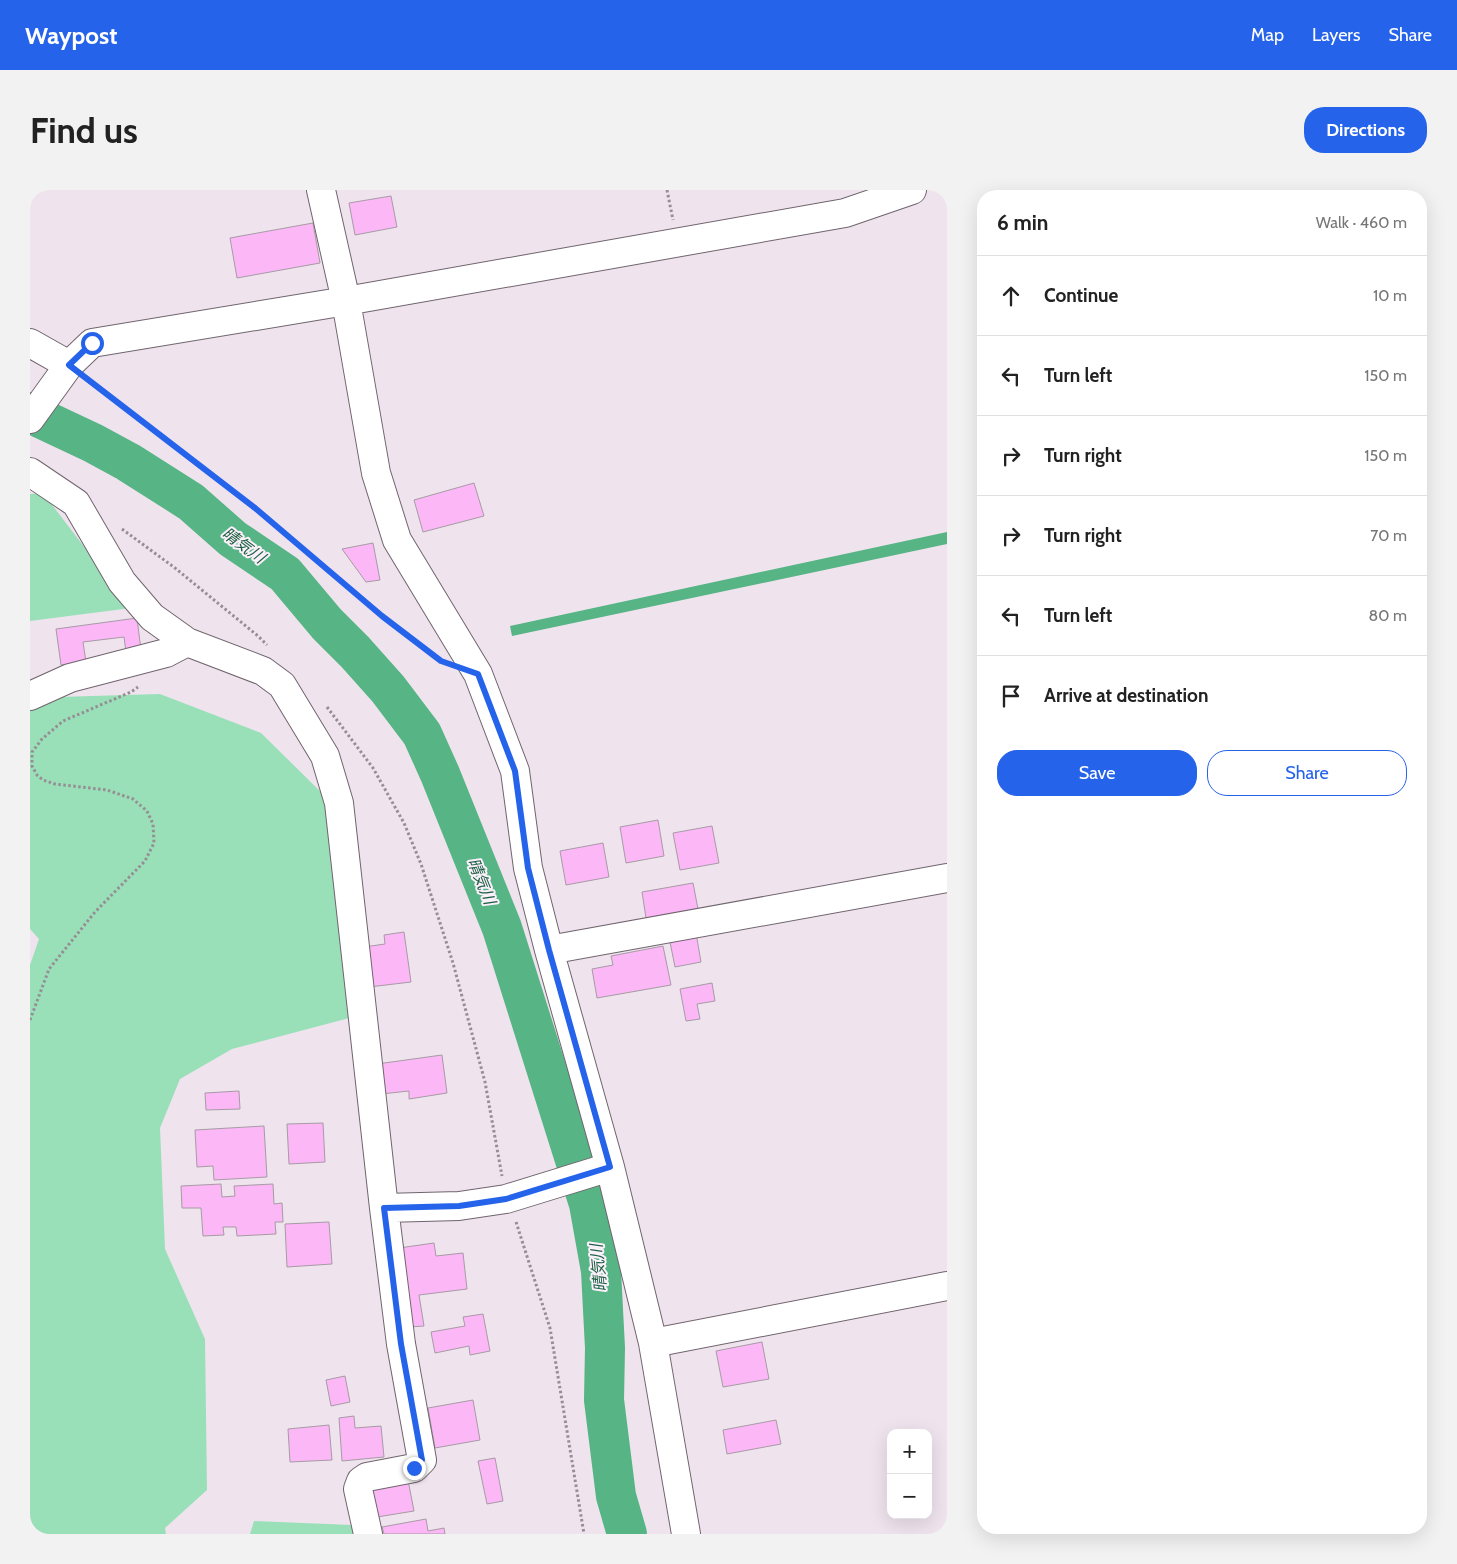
<!DOCTYPE html>
<html lang="en">
<head>
<meta charset="utf-8">
<style>
	:root { --surface:#fff; --page:#f2f2f2; --text:#222; --muted:#767676; --line:#e0e0e0; --accent:#2563eb }
	body { margin:0; font-family:Cabin,"Noto Sans JP",sans-serif; background:var(--page); color:var(--text) }
	.controls { position:absolute; right:15px; bottom:15px; display:grid; overflow:hidden; border-radius:10px; box-shadow:0 5px 20px #0002 }
	.controls button { width:45px; height:45px; display:grid; place-items:center; padding:0; border:0; border-bottom:1px solid var(--line); background:var(--surface); color:var(--text); font:25px sans-serif }
	.stop { position:absolute; width:15px; height:15px; margin:-11px; border:4px solid #2563eb; border-radius:50%; background:#fff }
	.stop.end { background:#2563eb; border-color:#fff; box-shadow:0 1px 5px #0008 }
	.list { margin:0; padding:0; list-style:none }
	h2 { display:flex; justify-content:space-between; align-items:center; height:65px; margin:0; padding:0 20px; font-size:21px }
	h2 small { font-size:16px; font-weight:400; color:var(--muted) }
	.list li { display:grid; grid-template-columns:32px 1fr auto; gap:15px; align-items:center; box-sizing:border-box; height:80px; padding:0 20px; border-top:1px solid var(--line) }
	.list b { display:block; font-size:19px; white-space:nowrap }
	.list em { font-size:16px; font-style:normal; color:var(--muted) }
	.actions { display:flex; gap:10px; padding:15px 20px }
	.actions a { flex:1; padding:11px 0; border:1px solid var(--accent); border-radius:20px; text-align:center; font-size:18px; color:var(--accent) }
	.actions .main { background:var(--accent); color:#fff }
	.icon { flex:none; width:28px; height:28px; fill:none; stroke:currentColor; stroke-width:2; stroke-linecap:round; stroke-linejoin:round }
	.map { position:relative; flex:none; width:917px; height:1344px; overflow:hidden; border-radius:20px }
	header { display:flex; align-items:center; gap:30px; box-sizing:border-box; height:70px; padding:0 25px; background:var(--accent); color:#fff }
	header strong { font-size:24px }
	nav { display:flex; gap:28px; margin-inline-start:auto; font-size:18px }
	.intro { display:flex; align-items:center; justify-content:space-between; box-sizing:border-box; height:120px; padding:0 30px }
	h1 { margin:0; font-size:35px }
	.button { padding:12px 22px; border-radius:20px; background:var(--accent); color:#fff; font-size:18px; font-weight:700 }
	main { display:flex; gap:30px; padding:0 30px }
	aside { flex:1; background:var(--surface); border-radius:20px; box-shadow:0 5px 20px #0002 }
	.map>svg:first-child { display:block }
	.green { fill:#99e0b9 }
	.water { fill:#56b485 }
	.lines { fill:none; stroke-linecap:round; stroke-linejoin:round }
	.river { stroke:#56b485; stroke-width:40 }
	.building { fill:#fcb7f6; stroke:#a69ba5 }
	.minor-casing { stroke:#70656e; stroke-width:30 }
	.path { stroke:#968e95; stroke-width:3; stroke-dasharray:2.5 2.5; stroke-linecap:butt }
	.minor { stroke:#fff; stroke-width:28 }
	.route { stroke:#2563eb; stroke-width:6 }
	.labels { text-anchor:middle; stroke-width:4; stroke-linejoin:round; paint-order:stroke }
	.water-label { font-size:16px; font-style:italic; fill:#1c6142; stroke:#fcf0fb }
</style>
</head>
<body>
<header>
<strong>Waypost</strong>
<nav><a>Map</a><a>Layers</a><a>Share</a></nav>
</header>
<div class="intro"><h1>Find us</h1><a class="button">Directions</a></div>
<main>
<div class="map">
<svg width="917" height="1344" viewBox="0 0 917 1344">
	<rect width="100%" height="100%" fill="#efe3ed"/>
	<path class="green" d="M13,303L101,418L0,431V304Z
		M130,504L231,543L297,608L323,827L202,859L150,889L130,938L135,1059L175,1149L177,1300L135,1338L136,1344H0V775L9,749L0,739V521L28,507Z
		M224,1331L322,1335L323,1344H220Z"/>
	<path class="water" d="M917,342V354L482,446L480,436Z"/>
	<g class="lines">
		<path class="river" d="M0,222L12,229L63,253L98,272L161,312L203,349L255,384L297,434L325,462L358,499L392,544L410,584L472,738L559,1014L571,1081L575,1158L574,1210L586,1306L597,1344"/>
	</g>
	<path class="building" d="M361,6L367,37L325,45L319,13Z
		M283,33L290,73L207,88L200,48Z
		M444,293L454,326L393,342L384,310Z
		M343,353L350,390L336,392L312,359Z
		M107,428L111,460L96,462L94,447L53,452L56,472L31,475L26,439Z
		M628,630L634,666L596,673L590,637Z
		M682,636L689,673L650,680L643,643Z
		M573,653L579,687L536,695L530,661Z
		M663,693L668,719L616,728L612,702Z
		M374,742L381,792L339,797L334,757L355,754L354,745Z
		M666,743L671,772L645,777L639,747Z
		M633,756L641,795L567,808L562,779L583,775L581,766Z
		M682,793L685,811L667,814L670,829L656,831L650,799Z
		M412,865L417,903L379,909V901L351,904L347,874Z
		M209,901L210,919L176,920L175,903Z
		M293,933L295,972L259,974L257,934Z
		M234,936L237,987L184,990L183,976L167,977L165,940Z
		M191,994L192,1007L205,1006L204,996L243,994L244,1014L252,1013L253,1032H245L246,1044L207,1046L206,1037H193L194,1045L173,1046L171,1018H152L151,996Z
		M299,1032L302,1074L257,1077L255,1034Z
		M404,1053L406,1066L433,1063L437,1099L389,1105L394,1136L379,1137L369,1058Z
		M453,1124L460,1161L440,1165L439,1156L405,1163L401,1142L435,1136L433,1127Z
		M732,1152L739,1189L693,1197L686,1161Z
		M315,1186L320,1212L301,1216L296,1190Z
		M443,1210L450,1250L405,1258L398,1218Z
		M324,1226L325,1238L351,1236L354,1267L312,1271L309,1228Z
		M746,1230L751,1254L697,1264L693,1240Z
		M299,1235L302,1270L260,1272L258,1239Z
		M465,1268L473,1311L457,1314L448,1271Z
		M378,1290L384,1321L347,1327L341,1297Z
		M396,1329L398,1341L414,1338L415,1344H354L352,1337Z"/>
	<g class="lines">
		<defs>
			<path id="minor" d="M291,0L316,111L346,283L367,350L448,484L485,581L498,678L519,760L580,977L623,1153L656,1344
				M0,153L39,175
				M0,229L39,175L62,153L316,111L815,23L882,0
				M0,282L46,313L92,392L122,427L157,452L233,481L252,495L295,566L309,613L354,1018L371,1154L392,1270L384,1278L337,1287L331,1291L328,1299L338,1344
				M0,506L40,488L136,463L157,452
				M519,760L917,688
				M354,1018L429,1016L476,1009L580,977
				M623,1153L917,1096"/>
		</defs>
		<use href="#minor" class="minor-casing"/>
		<path class="path" d="M637,0L643,30
			M58,191L225,318L352,425L410,470
			M92,339L145,378L228,446L237,455
			M297,517L343,578L374,633L391,674L423,773L455,892L472,986
			M0,830L19,779L65,722L115,671L124,653L123,634L117,621L103,609L77,600L25,594L13,590L7,585L2,576V562L12,549L33,531L101,502L108,497
			M486,1032L520,1138L554,1344"/>
		<use href="#minor" class="minor"/>
	</g>
	<g class="lines">
		<path class="route" d="M62,153L39,175L225,318L352,426L411,471L448,484L485,581L498,678L519,760L580,977L476,1009L429,1016L354,1018L371,1154L392,1270L384,1278"/>
	</g>
	<g class="labels">
		<g class="water-label">
			<text transform="translate(214 355) rotate(36)" y="6">晴気川</text>
			<text transform="translate(452 691) rotate(68)" y="6">晴気川</text>
			<text transform="translate(568 1078) rotate(-96)" y="6">晴気川</text>
		</g>
	</g>
</svg>
<div class="controls">
<button>+</button>
<button>−</button>
</div>
<div class="stop" style="left:62px;top:153px"></div>
<div class="stop end" style="left:384px;top:1278px"></div>
</div>
<aside>
<h2>6 min<small>Walk · 460 m</small></h2>
<ul class="list">
<li><svg class="icon" aria-label="ahead" viewBox="0 0 24 24"><path d="M12 20V5M6 11l6-6 6 6"/></svg><div><b>Continue</b></div><em>10 m</em></li>
<li><svg class="icon" aria-label="left" viewBox="0 0 24 24"><path d="M17 20v-9H6M10 6l-5 5 5 5"/></svg><div><b>Turn left</b></div><em>150 m</em></li>
<li><svg class="icon" aria-label="right" viewBox="0 0 24 24"><path d="M7 20v-9h11M14 6l5 5-5 5"/></svg><div><b>Turn right</b></div><em>150 m</em></li>
<li><svg class="icon" aria-label="right" viewBox="0 0 24 24"><path d="M7 20v-9h11M14 6l5 5-5 5"/></svg><div><b>Turn right</b></div><em>70 m</em></li>
<li><svg class="icon" aria-label="left" viewBox="0 0 24 24"><path d="M17 20v-9H6M10 6l-5 5 5 5"/></svg><div><b>Turn left</b></div><em>80 m</em></li>
<li><svg class="icon" aria-label="arrive" viewBox="0 0 24 24"><path d="M6 21V4h12l-3 4 3 4H6"/></svg><div><b>Arrive at destination</b></div></li>
</ul>
<div class="actions"><a class="main">Save</a><a>Share</a></div>
</aside>
</main>
</body>
</html>
